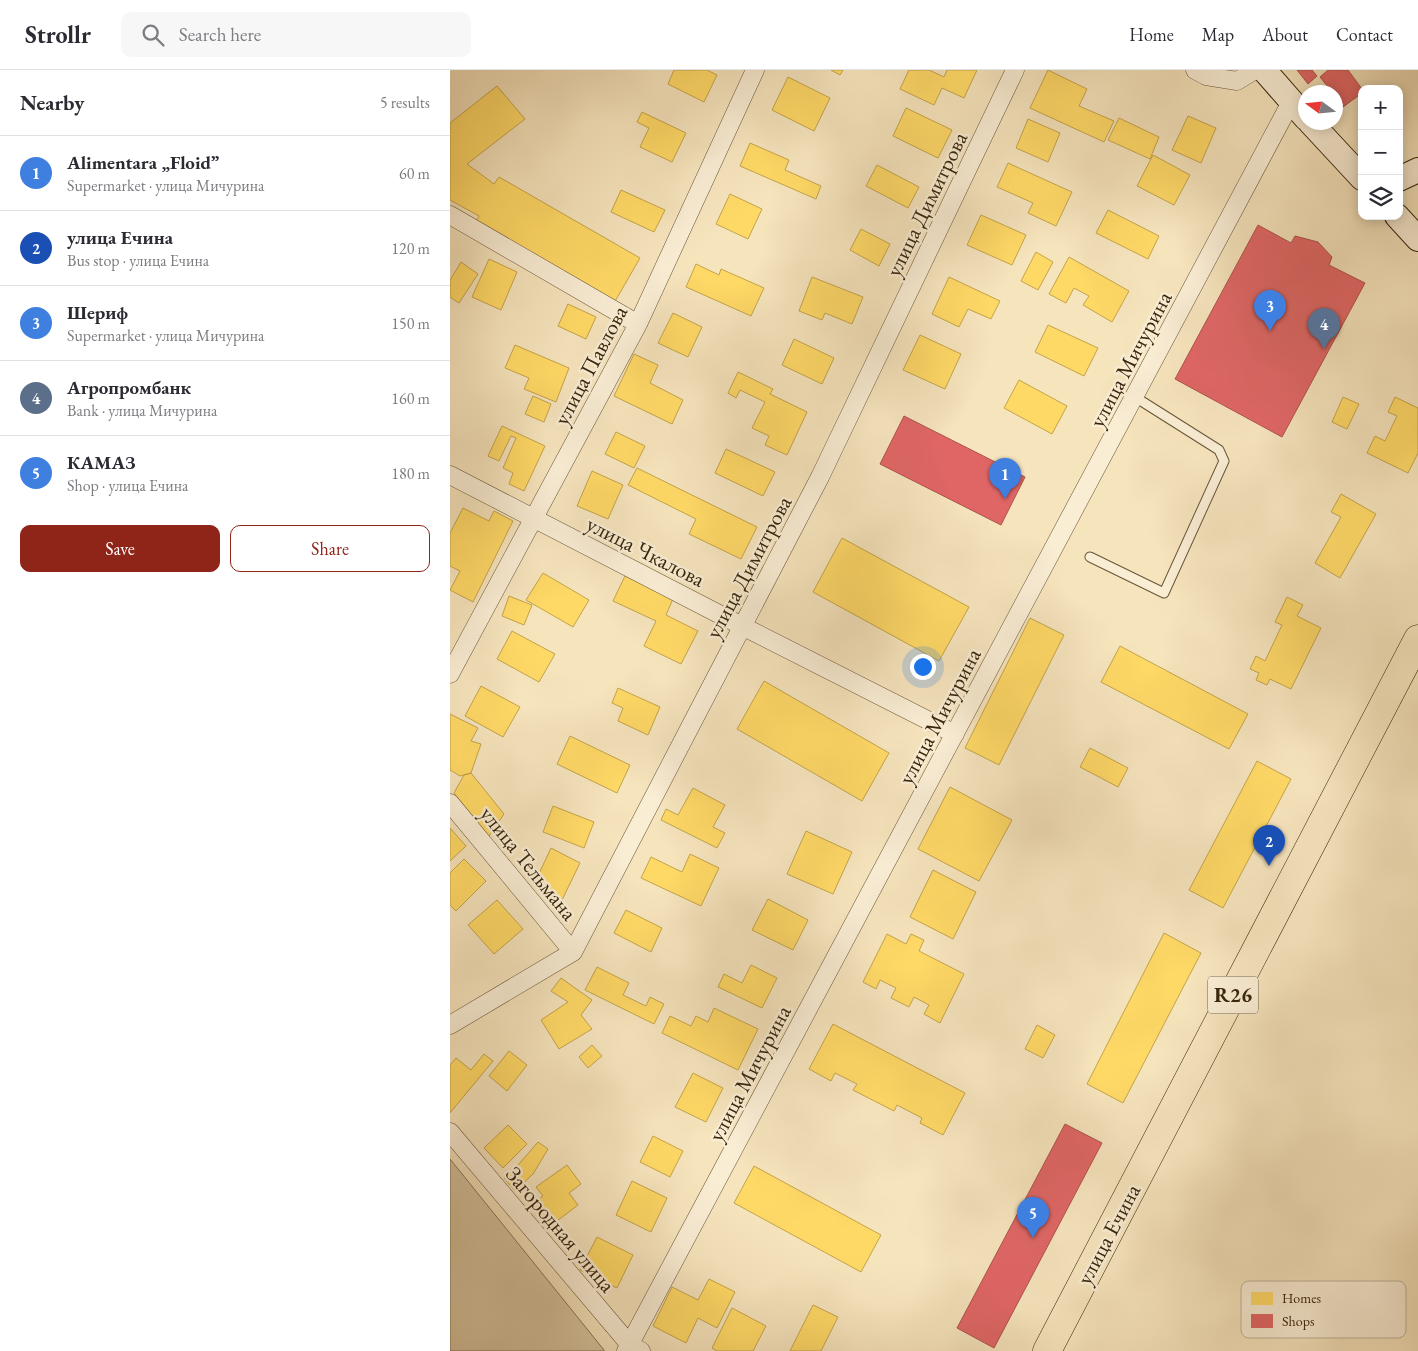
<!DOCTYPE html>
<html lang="en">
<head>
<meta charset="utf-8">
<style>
	:root { --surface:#fff; --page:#f7f7f7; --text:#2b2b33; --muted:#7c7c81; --line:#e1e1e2; --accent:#8f2418 }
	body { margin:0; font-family:"EB Garamond",serif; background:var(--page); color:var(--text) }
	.controls { position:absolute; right:15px; top:15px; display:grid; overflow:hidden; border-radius:10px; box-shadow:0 2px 12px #0003 }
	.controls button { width:45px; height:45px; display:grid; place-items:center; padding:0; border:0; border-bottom:1px solid var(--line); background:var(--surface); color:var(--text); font:25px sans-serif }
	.compass { position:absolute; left:848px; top:15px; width:45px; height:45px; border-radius:50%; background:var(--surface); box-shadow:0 2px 12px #0003; rotate:285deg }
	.you { position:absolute; left:472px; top:596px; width:18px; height:18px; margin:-12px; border:4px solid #fff; border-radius:50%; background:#1a73e8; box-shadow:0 0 0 8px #1a73e833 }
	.badge { display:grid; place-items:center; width:32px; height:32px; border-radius:50%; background:var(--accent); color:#fff; font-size:16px; font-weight:700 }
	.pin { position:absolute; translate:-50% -41px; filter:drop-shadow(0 1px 2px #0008) }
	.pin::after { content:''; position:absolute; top:26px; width:18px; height:15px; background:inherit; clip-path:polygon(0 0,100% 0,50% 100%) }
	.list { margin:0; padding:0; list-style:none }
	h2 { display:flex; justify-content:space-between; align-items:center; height:65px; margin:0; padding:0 20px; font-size:21px }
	h2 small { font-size:16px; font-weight:400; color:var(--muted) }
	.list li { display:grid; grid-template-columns:32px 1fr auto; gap:15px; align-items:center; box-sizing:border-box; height:75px; padding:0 20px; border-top:1px solid var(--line) }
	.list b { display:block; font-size:19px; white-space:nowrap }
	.list p { margin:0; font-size:16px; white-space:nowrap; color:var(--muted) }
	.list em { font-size:16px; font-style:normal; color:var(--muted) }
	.actions { display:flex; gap:10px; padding:15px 20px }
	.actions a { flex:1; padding:11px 0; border:1px solid var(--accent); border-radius:10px; text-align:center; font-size:18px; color:var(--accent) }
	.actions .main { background:var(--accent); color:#fff }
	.icon { flex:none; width:28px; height:28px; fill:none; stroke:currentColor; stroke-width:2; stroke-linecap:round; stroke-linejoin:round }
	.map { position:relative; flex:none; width:968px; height:1281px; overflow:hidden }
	header { display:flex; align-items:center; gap:30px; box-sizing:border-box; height:70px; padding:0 25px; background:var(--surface); border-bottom:1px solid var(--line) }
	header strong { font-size:24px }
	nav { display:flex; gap:28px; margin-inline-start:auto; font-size:18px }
	.search { width:350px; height:45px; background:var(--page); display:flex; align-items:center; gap:12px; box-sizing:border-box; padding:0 18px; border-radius:10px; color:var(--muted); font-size:19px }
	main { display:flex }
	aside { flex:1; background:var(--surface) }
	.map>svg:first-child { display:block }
	.green { fill:#d6c49f; stroke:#877454 }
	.homes { fill:#ffd966; stroke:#c3a34a }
	.shops { fill:#e06666; stroke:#ae524a }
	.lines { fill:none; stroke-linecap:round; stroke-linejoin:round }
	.lane-casing { stroke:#685537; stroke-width:11 }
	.street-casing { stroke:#685537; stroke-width:19 }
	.secondary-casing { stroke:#38250a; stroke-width:26 }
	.primary-casing { stroke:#38250a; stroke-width:29 }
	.lane { stroke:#f9edd4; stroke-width:9 }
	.street { stroke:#f9edd4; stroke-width:18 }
	.secondary { stroke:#f9edd4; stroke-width:24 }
	.primary { stroke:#f6e4bd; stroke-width:28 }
	.labels { text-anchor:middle; stroke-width:5; stroke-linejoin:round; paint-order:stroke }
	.shield { fill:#f9edd4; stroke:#726147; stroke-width:1 }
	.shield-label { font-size:21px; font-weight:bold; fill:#38250a }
	.street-label { font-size:22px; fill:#38250a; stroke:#f9edd4 }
	.key { fill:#f9edd4; stroke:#bfb197; stroke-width:1 }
	.key-label { font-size:14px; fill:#38250a }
</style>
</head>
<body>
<header>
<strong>Strollr</strong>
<div class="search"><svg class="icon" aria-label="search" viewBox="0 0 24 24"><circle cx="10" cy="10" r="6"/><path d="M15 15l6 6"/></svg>Search here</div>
<nav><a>Home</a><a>Map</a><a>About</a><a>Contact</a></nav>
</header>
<main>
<aside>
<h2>Nearby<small>5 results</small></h2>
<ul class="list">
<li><span class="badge" style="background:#3f7fe0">1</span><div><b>Alimentara „Floid”</b><p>Supermarket · улица Мичурина</p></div><em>60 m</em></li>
<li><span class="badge" style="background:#1a4fb4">2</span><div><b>улица Ечина</b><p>Bus stop · улица Ечина</p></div><em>120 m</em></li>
<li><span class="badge" style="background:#3f7fe0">3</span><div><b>Шериф</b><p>Supermarket · улица Мичурина</p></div><em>150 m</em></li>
<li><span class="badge" style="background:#5c6f8a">4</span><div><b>Агропромбанк</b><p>Bank · улица Мичурина</p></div><em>160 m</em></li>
<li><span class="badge" style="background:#3f7fe0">5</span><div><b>КАМАЗ</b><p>Shop · улица Ечина</p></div><em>180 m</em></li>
</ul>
<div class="actions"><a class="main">Save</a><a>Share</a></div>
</aside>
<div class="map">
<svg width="968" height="1281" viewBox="0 0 968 1281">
	<rect width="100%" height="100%" fill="#f6e4bd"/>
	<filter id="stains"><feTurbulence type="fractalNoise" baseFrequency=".004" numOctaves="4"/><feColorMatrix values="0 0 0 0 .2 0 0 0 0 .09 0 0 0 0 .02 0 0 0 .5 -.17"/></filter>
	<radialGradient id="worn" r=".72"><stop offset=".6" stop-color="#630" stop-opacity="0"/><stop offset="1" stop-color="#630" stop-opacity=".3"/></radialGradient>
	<path class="green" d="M0,1089L154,1280V1281H0Z"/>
	<path class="homes" d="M224,0H257L267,5L254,32L218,14Z
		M381,0H393L390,5Z
		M459,0H479L494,7L497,0H527L514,28L492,18L484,35L450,19Z
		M598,0L637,19L629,36L664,51L654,72L580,38Z
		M338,7L380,28L364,61L322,40Z
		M47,16L75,49L17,94L44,114L49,107L190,188L164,233L24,154L29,146L0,130V53Z
		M456,38L502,60L488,88L443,66Z
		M192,42L236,63L222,92L190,77L199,58L187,52Z
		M738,46L766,58L751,93L722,80Z
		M669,48L709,67L700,89L658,70Z
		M578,49L610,63L598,92L566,78Z
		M300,73L339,90L335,100L371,116L366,129L290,96Z
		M703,85L740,105L724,135L687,116Z
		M558,93L622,122L606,156L578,143L583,133L547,117Z
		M427,95L469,117L458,138L416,116Z
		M171,120L215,140L204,162L161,142Z
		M280,124L312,139L298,169L266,154Z
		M658,140L709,166L698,189L646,163Z
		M531,145L576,165L562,195L517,175Z
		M411,159L440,174L429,196L400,180Z
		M586,182L603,192L588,220L571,211Z
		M619,187L679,221L662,252L633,235L639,226L624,218L616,233L599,224Z
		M39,189L67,202L51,240L22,227Z
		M11,192L28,204L9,233L0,227V210Z
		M246,194L269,205L271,199L314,218L301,246L236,217Z
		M362,207L413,227L402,254L375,243L372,250L349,241Z
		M499,207L550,231L541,249L518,239L509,257L482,244Z
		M118,234L146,247L136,269L108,256Z
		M223,243L252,257L238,287L208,273Z
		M598,255L648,278L634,306L585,282Z
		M470,265L511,284L495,319L453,300Z
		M344,269L384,288L372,314L332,295Z
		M65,275L119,298L106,332L74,319L79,308L55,298Z
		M184,284L208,295L200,313L233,330L222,354L164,326Z
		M288,302L323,319L320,324L357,342L337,385L315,375L319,366L302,358L315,332L290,320L286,328L278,323Z
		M569,310L617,336L602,364L554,338Z
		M83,326L101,334L94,352L75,344Z
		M893,327L909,334L897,359L882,352Z
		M945,327L968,338V383L958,403L917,383L925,366L935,371L947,346L938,342Z
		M52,356L95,376L74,421L59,414L63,403L53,398L66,368L61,366L49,391L38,386Z
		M166,362L195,376L184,398L155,384Z
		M276,379L325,402L313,426L265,403Z
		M187,398L307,457L291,489L239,464L246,449L178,415Z
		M142,401L173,415L158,449L127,436Z
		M891,424L926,444L890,508L865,493L891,447L881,442Z
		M13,438L39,451L44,441L63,451L23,532L0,520L10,501L0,496V463Z
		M392,468L519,537L489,591L363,522Z
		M93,503L139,530L123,557L76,530Z
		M175,506L223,529L216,545L248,561L231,594L194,576L206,551L163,531Z
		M59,526L82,535L74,555L52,546Z
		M837,527L853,535L847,546L871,558L841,619L820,609L817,615L806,610L809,603L800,599L806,586L815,591L832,555L825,552Z
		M580,548L614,565L549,695L515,678Z
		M62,561L105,584L89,612L47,589Z
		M670,576L798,644L779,679L651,612Z
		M314,611L439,683L412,731L287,659Z
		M31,616L70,637L53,667L15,646Z
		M168,618L210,637L198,665L168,651L173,638L162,633Z
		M0,644L28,658L21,671L31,674L21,703L10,706L0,700Z
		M120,666L180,695L167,723L107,694Z
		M640,678L678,698L668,717L630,697Z
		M807,691L841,709L773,838L739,820Z
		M21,703L54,744L39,766L4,723L14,705Z
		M500,717L562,750L529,811L468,779Z
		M243,718L275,735L263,757L275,763L267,778L211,750L216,739L228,745Z
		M103,736L144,752L134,778L93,762Z
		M0,758L16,776L0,791Z
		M356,761L402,782L383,824L337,804Z
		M101,778L130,793L112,830L85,812Z
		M240,784L269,798L251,836L191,808L201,787L232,802Z
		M14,789L36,811L6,841L0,835V803Z
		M483,800L526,822L503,869L460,847Z
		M318,829L358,850L343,880L302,860Z
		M47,830L73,859L44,884L18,855Z
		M176,840L212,858L201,882L164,863Z
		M714,863L751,883L673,1033L637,1014Z
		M437,864L456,874L461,864L474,870L469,881L514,904L490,953L474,944L479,935L464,927L459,937L441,928L446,918L430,910L426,919L413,912Z
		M301,895L327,908L312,938L268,917L274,904L292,913Z
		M147,897L179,913L173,925L196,936L200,927L214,934L204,954L135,920Z
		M111,908L142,930L131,945L142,959L109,979L91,950L118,932L101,921Z
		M264,938L308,959L288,1000L212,963L220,946L241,956L246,946L258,952Z
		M383,954L515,1023L493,1065L470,1053L472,1048L447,1035L444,1041L403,1020L407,1014L385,1003L381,1011L359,999Z
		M587,955L605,965L593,988L575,979Z
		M142,975L152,986L138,998L129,987Z
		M59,981L77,995L57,1021L39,1006Z
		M34,984L43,991L0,1043V995L6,988L21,1000Z
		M243,1003L273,1018L256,1052L225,1037Z
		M58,1055L77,1074L53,1098L34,1078Z
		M203,1066L233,1081L220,1107L190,1092Z
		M88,1072L98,1079L83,1104L65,1121L54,1108L69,1094Z
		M117,1095L131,1114L119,1123L128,1135L99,1157L82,1134L93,1126L86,1117Z
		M304,1096L431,1165L411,1202L284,1133Z
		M182,1111L217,1128L201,1162L166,1145Z
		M147,1167L183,1185L167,1218L130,1200Z
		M259,1209L285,1222L267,1258L248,1248L236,1273L203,1256L222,1217L248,1230Z
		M363,1235L388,1247L371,1281H340Z
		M282,1238L316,1256L303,1281H267L262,1278Z"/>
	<path class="shops" d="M847,0H862L867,6L858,14Z
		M878,0H898L912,19V23L893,37L886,27V22H882L870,7Z
		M808,155L841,173L845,166L868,172L882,187L879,195L915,213L832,367L725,309Z
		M454,346L575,407L551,455L430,394Z
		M615,1054L652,1073L544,1278L507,1258Z"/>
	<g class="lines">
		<defs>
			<path id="lane" d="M640,487L714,523L774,391L769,380L685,327"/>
			<path id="street" d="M745,0L756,6L787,11L805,0
				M0,145L188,254
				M0,405L292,556L505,664
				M0,604L188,254L305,0
				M0,733L123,882
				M0,955L123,882L370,407L565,0
				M0,1062L180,1275L191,1281
				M176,1281L841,32"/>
			<path id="secondary" d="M814,0L856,48
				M860,52L912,108
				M949,109L968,100
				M947,146L968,169"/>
			<path id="primary" d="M597,1281L968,569"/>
		</defs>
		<use href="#lane" class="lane-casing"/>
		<use href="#street" class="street-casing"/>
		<use href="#secondary" class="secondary-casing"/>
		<use href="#primary" class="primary-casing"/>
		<use href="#lane" class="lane"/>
		<use href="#street" class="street"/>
		<use href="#secondary" class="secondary"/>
		<use href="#primary" class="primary"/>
	</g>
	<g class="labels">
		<rect class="shield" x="758" y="906.5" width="50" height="37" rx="4"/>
		<g class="shield-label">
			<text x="783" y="932">R26</text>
		</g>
		<g class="street-label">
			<text transform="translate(476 134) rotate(-64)" y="8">улица Димитрова</text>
			<text transform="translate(680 289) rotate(-62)" y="8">улица Мичурина</text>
			<text transform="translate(140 295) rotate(-62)" y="8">улица Павлова</text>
			<text transform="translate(196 481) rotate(27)" y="8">улица Чкалова</text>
			<text transform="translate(298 497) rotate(-62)" y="8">улица Димитрова</text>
			<text transform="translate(489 646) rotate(-62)" y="8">улица Мичурина</text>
			<text transform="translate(79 793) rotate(51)" y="8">улица Тельмана</text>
			<text transform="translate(299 1003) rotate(-62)" y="8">улица Мичурина</text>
			<text transform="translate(111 1159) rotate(50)" y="8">Загородная улица</text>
			<text transform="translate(658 1164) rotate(-62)" y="8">улица Ечина</text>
		</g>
	</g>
	<rect x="791" y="1211" width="165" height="57" rx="8" class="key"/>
	<rect x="801" y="1222" width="22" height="13" fill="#ffd966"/>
	<rect x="801" y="1244" width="22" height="14" fill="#e06666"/>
	<g class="key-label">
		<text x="832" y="1233">Homes</text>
		<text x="832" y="1256">Shops</text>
	</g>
	<rect width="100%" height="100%" filter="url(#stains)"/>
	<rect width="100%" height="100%" fill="url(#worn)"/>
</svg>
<div class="controls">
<button>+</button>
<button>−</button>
<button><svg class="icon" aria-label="layers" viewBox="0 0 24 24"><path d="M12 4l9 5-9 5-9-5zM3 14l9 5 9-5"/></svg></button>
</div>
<svg class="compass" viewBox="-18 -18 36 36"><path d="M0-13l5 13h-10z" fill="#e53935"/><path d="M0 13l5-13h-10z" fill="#7c7c81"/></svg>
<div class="you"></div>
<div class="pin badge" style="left:555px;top:429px;background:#3f7fe0">1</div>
<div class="pin badge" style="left:819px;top:796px;background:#1a4fb4">2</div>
<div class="pin badge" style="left:820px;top:261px;background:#3f7fe0">3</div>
<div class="pin badge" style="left:874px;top:279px;background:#5c6f8a">4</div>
<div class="pin badge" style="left:583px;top:1168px;background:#3f7fe0">5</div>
</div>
</main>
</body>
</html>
